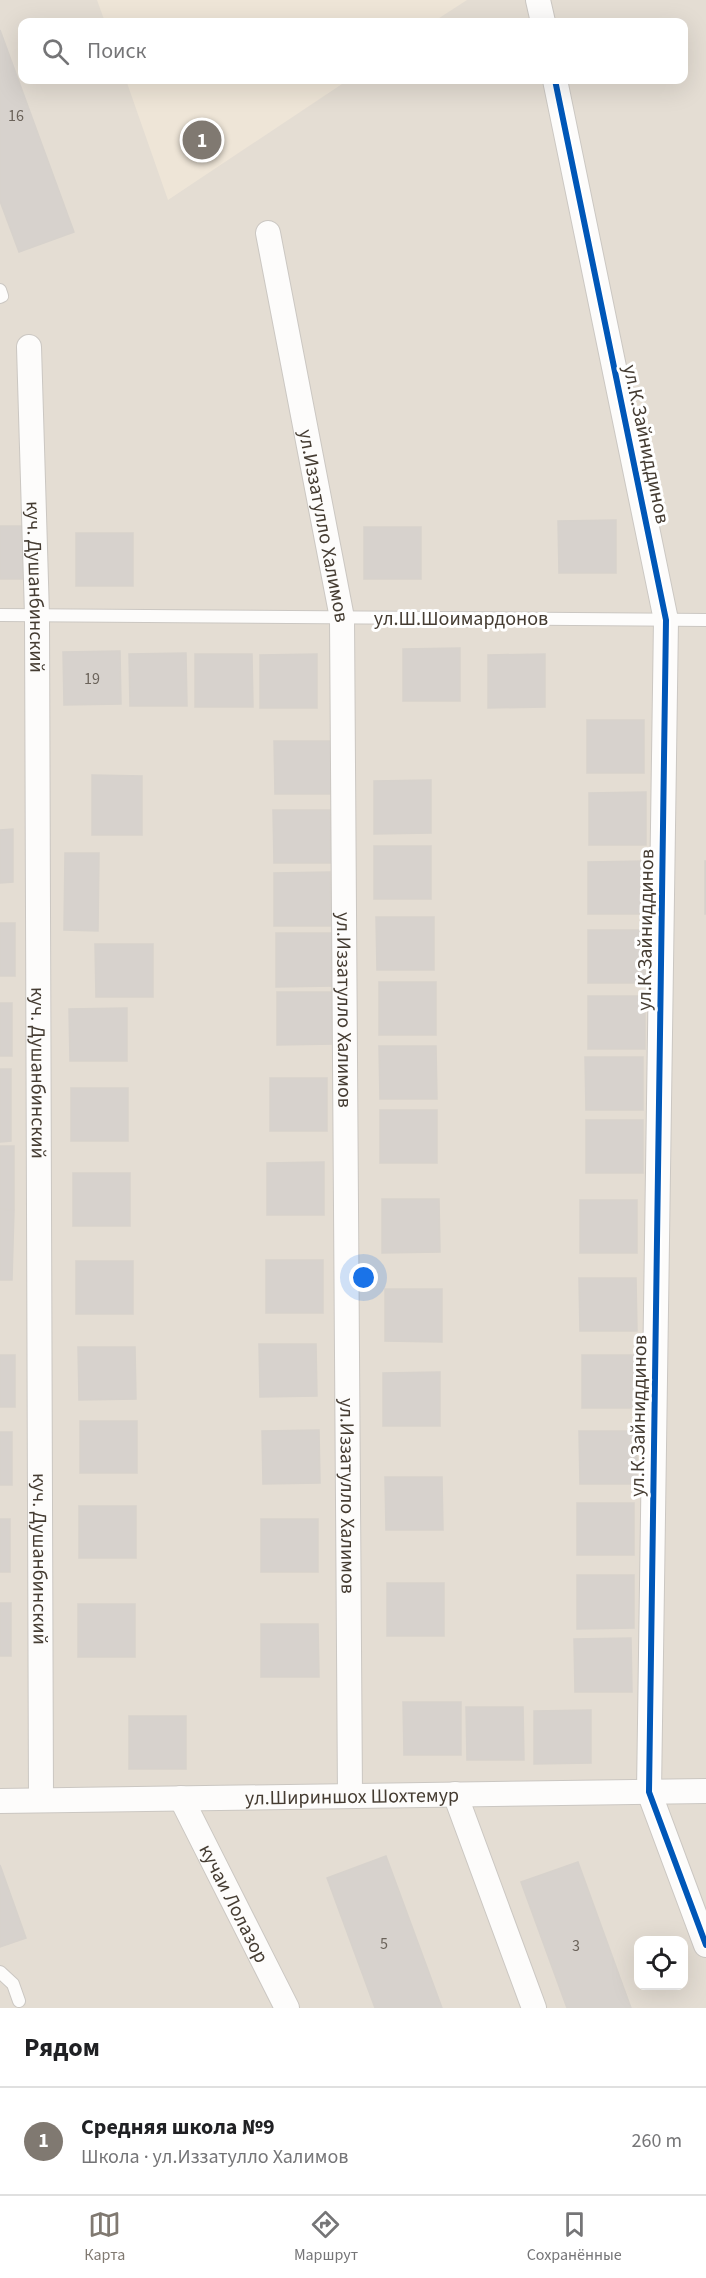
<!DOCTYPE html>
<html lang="ru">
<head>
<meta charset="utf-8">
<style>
	:root { --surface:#fff; --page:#f2f2f2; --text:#202124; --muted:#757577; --line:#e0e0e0; --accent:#807971 }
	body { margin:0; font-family:"Source Sans 3",sans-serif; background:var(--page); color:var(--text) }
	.controls { position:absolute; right:18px; bottom:18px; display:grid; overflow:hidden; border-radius:12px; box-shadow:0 6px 24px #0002 }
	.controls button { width:54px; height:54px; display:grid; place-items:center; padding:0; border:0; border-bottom:2px solid var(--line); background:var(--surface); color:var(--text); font:30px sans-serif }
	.you { position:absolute; left:364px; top:1278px; width:21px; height:21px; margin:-15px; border:4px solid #fff; border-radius:50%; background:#1a73e8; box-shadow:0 0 0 9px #1a73e833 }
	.badge { display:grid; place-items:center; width:39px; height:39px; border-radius:50%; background:var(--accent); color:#fff; font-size:20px; font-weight:700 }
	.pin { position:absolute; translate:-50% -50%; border:3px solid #fff; box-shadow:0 2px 6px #0006 }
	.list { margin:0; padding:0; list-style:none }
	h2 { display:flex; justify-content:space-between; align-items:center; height:78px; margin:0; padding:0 24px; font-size:26px }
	h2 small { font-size:20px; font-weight:400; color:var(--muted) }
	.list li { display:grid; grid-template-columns:39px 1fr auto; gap:18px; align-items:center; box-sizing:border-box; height:108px; padding:0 24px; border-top:2px solid var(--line) }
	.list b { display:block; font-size:22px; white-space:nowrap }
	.list p { margin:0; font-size:20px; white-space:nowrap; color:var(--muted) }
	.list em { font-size:20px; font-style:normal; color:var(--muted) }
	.icon { flex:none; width:33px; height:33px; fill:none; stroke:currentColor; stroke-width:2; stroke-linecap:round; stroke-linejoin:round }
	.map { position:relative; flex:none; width:706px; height:2008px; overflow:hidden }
	.search { position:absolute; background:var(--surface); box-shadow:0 6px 24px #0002; left:18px; right:18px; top:18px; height:66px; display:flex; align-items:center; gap:15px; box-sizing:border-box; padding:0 21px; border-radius:12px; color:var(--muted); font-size:22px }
	.sheet { height:186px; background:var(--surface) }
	nav { display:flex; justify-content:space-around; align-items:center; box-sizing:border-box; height:84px; border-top:2px solid var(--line); background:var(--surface); font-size:16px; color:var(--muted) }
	nav a { display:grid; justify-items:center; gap:3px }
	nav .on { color:var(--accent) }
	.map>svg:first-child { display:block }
	.residential { fill:#e4ddd3; fill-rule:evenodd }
	.education { fill:#eee5d7 }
	.building { fill:#d7d2cd; stroke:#d7d2cc; stroke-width:1.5 }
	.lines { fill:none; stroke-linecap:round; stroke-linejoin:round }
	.lane-casing { stroke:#cbc7c2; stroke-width:14 }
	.street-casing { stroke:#cbc7c2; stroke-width:26 }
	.lane { stroke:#fdfcfb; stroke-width:12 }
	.street { stroke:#fdfcfb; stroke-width:24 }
	.cycleway-casing { stroke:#fff; stroke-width:10 }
	.cycleway { stroke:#0057b8; stroke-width:6 }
	.labels { text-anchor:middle; stroke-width:6; stroke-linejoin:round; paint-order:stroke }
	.number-label { font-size:16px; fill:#6b635a }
	.street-label { font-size:20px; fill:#453c32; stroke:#fff }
</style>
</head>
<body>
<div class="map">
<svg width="706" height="2008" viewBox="0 0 706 2008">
	<rect width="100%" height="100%" fill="#efebe6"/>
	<path class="residential" d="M0,0H706V2008H0ZM22,22H684V80H22ZM638,1940H684V1986H638Z"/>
	<path class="education" d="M97,0H467L433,22H105Z
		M126,80H348L168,200Z"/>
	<path class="building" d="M0,30L74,232L19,252L0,201Z
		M616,520V573H559L558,521Z
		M0,526H28L29,579H0Z
		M364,527H421V579H364Z
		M76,533H133V586H76Z
		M460,648V701H403V649Z
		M120,651L121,704L64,705L63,652Z
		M186,653L187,706H130L129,654Z
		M195,654H252L253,707H195Z
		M317,654V708H260V655Z
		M545,654V707L488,708V655Z
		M587,720H644V773H587Z
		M274,741H331V794H275Z
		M92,775L142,776V835H92Z
		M431,780V833L374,834V781Z
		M646,792V845H589V793Z
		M273,810H330L331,863H274Z
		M13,829V882L0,883V830Z
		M374,846H431V899H374Z
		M65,853H99L98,931L64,930Z
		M646,861V914H588V862Z
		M705,861H706V914H705Z
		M330,872L331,926H274V873Z
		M376,917H434V970H377Z
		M0,923H15V976H0Z
		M588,930H645V983H588Z
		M276,933H333V986L276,987Z
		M95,944H153V997H96Z
		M379,982H436V1035H379Z
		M277,992H334V1044L277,1045Z
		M588,996H645V1049H588Z
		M0,1003H12V1056H0Z
		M127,1008V1061H70L69,1009Z
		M379,1046H436L437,1099H380Z
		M585,1057H643V1110H586Z
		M0,1069H11V1141L0,1142Z
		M270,1078H327V1131H270Z
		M71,1088H128V1141H71Z
		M380,1110H437V1163H380Z
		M586,1120H643V1173H586Z
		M0,1146H14V1210L0,1209Z
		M324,1162V1215H267V1163Z
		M73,1173H130V1226H73Z
		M382,1199H439L440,1252L382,1253Z
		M580,1200H637V1253H580Z
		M0,1209L14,1210L12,1280H0Z
		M266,1260H323V1313H266Z
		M76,1261H133V1314H76Z
		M579,1278H636L637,1331H580Z
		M385,1289H442V1342L385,1341Z
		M259,1344H316L317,1396L260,1397Z
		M78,1347H135L136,1399L79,1400Z
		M0,1355H15V1407H0Z
		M582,1355H639V1408H582Z
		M440,1372V1426H383V1373Z
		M80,1421H137V1473H80Z
		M319,1430L320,1483L263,1484L262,1431Z
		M579,1431H637V1484H580Z
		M0,1432H12V1485H0Z
		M385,1477H442L443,1530H386Z
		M577,1503H634V1555H577Z
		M79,1506H136V1558H79Z
		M0,1519H10V1572H0Z
		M261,1519H318V1572H261Z
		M577,1575H634V1628L577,1629Z
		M387,1583H444V1636H387Z
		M0,1603H11V1656H0Z
		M78,1604H135V1657H78Z
		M261,1624H318L319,1677H261Z
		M631,1638L632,1692H575L574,1639Z
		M403,1702H461V1755H404Z
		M466,1707H523L524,1760H467Z
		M591,1710V1763L534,1764V1711Z
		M129,1716H186V1769H129Z
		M386,1856L442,2008H375L327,1878Z
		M578,1862L631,2008H567L521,1882Z
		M0,1865L26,1938L0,1947Z"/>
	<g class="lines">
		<defs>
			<path id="lane" d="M0,290L2,296L0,297
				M0,615L706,620
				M0,1972L13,1984L19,2001"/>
			<g id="street">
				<path d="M538,0L543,22"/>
				<path d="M555,80L666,620L649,1792L706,1945"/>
				<path id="s1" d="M268,233L342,618L350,1796"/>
				<path id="s2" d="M29,347L37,615L41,1800"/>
				<path d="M455,1794L534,2008"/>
				<path id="s3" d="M181,1798L287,2008"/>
				<path id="s4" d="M0,1801L706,1791"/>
			</g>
		</defs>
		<use href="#lane" class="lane-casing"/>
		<use href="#street" class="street-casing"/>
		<use href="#lane" class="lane"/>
		<use href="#street" class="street"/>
		<defs>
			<path id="cycleway" d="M555,80L666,620L649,1792L706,1945"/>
		</defs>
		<use href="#cycleway" class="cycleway-casing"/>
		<use href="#cycleway" class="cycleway"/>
	</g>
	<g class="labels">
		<g class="number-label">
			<text x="16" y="121">16</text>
			<text x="92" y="684">19</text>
			<text x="384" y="1949">5</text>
			<text x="576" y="1951">3</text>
		</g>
		<g class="street-label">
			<text transform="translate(647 444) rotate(78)" y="7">ул.К.Зайниддинов</text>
			<text dy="7" stroke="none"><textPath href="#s1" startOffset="298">ул.Иззатулло Халимов</textPath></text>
			<text dy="7" stroke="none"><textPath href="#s2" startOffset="240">куч. Душанбинский</textPath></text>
			<text x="461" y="625">ул.Ш.Шоимардонов</text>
			<text transform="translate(645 930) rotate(-89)" y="7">ул.К.Зайниддинов</text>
			<text dy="7" stroke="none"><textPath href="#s1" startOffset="784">ул.Иззатулло Халимов</textPath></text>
			<text dy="7" stroke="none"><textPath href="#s2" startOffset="726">куч. Душанбинский</textPath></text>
			<text transform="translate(638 1416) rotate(-89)" y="7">ул.К.Зайниддинов</text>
			<text dy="7" stroke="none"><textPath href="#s1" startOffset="1270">ул.Иззатулло Халимов</textPath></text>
			<text dy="7" stroke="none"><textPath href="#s2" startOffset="1212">куч. Душанбинский</textPath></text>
			<text dy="7" stroke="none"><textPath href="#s4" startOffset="352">ул.Шириншох Шохтемур</textPath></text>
			<text dy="7" stroke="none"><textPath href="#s3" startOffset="118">кучаи Лолазор</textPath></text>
		</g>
	</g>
</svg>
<div class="controls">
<button><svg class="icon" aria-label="locate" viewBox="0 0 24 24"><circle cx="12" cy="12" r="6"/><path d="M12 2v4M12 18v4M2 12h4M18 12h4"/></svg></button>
</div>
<div class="you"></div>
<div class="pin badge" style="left:202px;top:140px">1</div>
<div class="search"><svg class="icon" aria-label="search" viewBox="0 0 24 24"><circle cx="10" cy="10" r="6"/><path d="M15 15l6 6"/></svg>Поиск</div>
</div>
<section class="sheet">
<h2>Рядом<small></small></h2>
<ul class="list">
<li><span class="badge">1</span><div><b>Средняя школа №9</b><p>Школа · ул.Иззатулло Халимов</p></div><em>260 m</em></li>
</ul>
</section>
<nav>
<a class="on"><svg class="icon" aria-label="map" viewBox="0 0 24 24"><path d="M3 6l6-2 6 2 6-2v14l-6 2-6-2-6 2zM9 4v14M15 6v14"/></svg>Карта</a>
<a><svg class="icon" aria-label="directions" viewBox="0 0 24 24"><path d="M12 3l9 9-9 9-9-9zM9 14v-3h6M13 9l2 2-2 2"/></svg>Маршрут</a>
<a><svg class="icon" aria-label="saved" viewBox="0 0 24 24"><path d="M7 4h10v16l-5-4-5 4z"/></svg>Сохранённые</a>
</nav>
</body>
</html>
